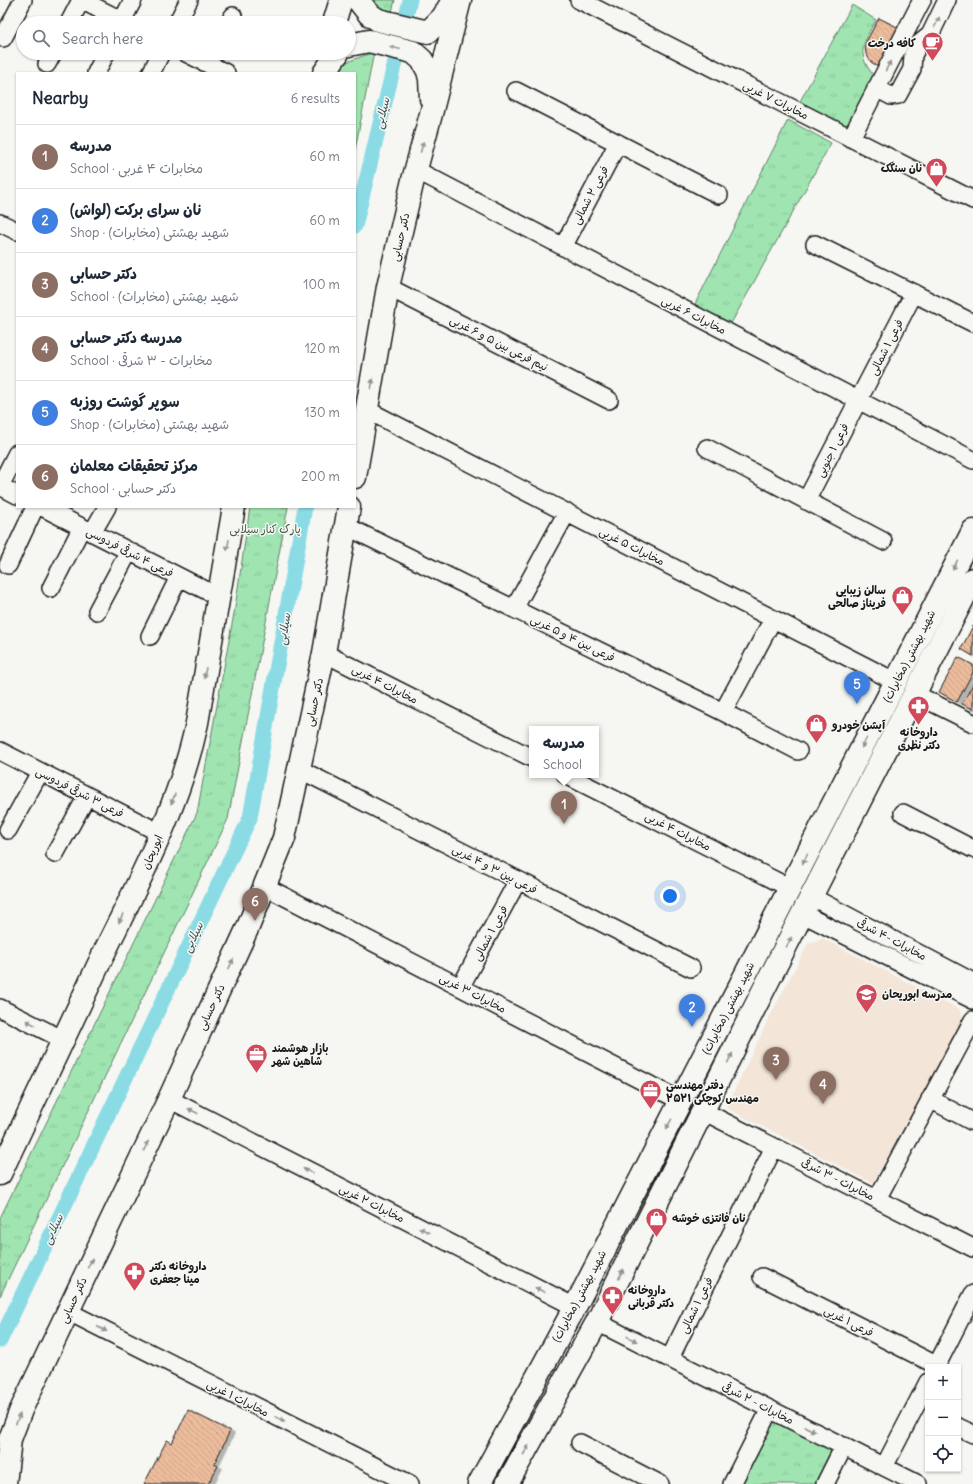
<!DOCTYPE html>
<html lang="en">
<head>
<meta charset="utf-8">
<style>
	:root { --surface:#fff; --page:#f2f2f3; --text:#1f2937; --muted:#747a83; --line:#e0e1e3; --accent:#d1495b }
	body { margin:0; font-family:Delius,"Playpen Sans Arabic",sans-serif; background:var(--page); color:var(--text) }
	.controls { position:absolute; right:12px; bottom:12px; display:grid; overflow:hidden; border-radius:0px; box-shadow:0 1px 3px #0004 }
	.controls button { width:36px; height:36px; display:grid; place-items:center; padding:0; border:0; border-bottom:1px solid var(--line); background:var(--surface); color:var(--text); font:20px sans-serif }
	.you { position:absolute; left:670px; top:896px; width:14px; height:14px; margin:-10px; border:3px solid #fff; border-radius:50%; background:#1a73e8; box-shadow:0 0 0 6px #1a73e833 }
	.badge { display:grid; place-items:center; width:26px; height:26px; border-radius:50%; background:var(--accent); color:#fff; font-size:13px; font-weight:700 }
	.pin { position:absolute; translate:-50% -33px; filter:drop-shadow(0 1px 2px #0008) }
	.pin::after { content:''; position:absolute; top:21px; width:14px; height:12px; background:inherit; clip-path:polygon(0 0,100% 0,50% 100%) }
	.popup { position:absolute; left:529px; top:726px; width:70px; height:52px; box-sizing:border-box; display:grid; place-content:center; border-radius:0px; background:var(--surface); filter:drop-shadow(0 1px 3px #0005); font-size:13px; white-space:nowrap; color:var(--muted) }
	.popup b { font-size:15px; color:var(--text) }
	.popup::after { content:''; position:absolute; left:50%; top:100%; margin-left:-8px; border:8px solid transparent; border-top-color:var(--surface) }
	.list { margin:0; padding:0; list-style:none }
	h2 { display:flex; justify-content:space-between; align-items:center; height:52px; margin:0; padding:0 16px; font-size:17px }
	h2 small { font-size:13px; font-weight:400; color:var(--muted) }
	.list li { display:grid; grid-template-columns:26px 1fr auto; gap:12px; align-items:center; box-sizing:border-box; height:64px; padding:0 16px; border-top:1px solid var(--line) }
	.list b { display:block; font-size:15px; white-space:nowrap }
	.list p { margin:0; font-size:13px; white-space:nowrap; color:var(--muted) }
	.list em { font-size:13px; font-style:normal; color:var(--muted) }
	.icon { flex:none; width:22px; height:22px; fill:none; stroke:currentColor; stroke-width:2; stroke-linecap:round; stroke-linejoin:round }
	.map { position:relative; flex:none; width:973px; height:1484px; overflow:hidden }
	.search { position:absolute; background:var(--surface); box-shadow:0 1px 3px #0004; left:16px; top:16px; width:340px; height:44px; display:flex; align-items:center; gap:10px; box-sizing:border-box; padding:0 14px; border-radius:22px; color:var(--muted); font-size:15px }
	.panel { position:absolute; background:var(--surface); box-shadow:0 1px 3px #0004; left:16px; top:72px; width:340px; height:436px; border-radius:0px }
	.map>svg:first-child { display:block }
	.built { fill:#f3e5d8 }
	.grass { fill:url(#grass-tufts); stroke:#5e8066 }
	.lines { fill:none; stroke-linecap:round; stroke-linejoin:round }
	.canal { stroke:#8bdbe5; stroke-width:15 }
	.building { fill:url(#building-back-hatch); stroke:#1c1c1c; filter:url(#shadow) }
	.minor-casing { stroke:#1c1c1c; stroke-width:20 }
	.secondary-casing { stroke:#1c1c1c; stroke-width:25 }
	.minor { stroke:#f6f6f2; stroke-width:17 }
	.secondary { stroke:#f6f6f2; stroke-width:22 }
	.oneway { fill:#949492 }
	.labels { text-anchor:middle; stroke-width:3; stroke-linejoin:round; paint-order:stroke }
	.poi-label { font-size:11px; font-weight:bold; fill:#1c1c1c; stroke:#f6f6f2; text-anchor:start }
	.street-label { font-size:11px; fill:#1c1c1c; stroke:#f6f6f2 }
	.park-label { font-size:11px; fill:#445849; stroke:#f6f6f2 }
	.water-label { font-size:12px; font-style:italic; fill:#3d5558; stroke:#f6f6f2 }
</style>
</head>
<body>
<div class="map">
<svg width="973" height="1484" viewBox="0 0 973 1484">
	<defs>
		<pattern id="grass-tufts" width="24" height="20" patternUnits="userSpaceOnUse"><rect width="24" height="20" fill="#a0e5b1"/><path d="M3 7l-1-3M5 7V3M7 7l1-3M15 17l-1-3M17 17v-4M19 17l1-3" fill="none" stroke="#89c498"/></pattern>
		<pattern id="building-back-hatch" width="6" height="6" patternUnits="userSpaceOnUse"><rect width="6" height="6" fill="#ecbc9c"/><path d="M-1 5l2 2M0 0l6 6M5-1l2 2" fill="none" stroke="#caa186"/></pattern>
		<filter id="shadow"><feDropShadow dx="4.5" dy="2.5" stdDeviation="0" flood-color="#0004"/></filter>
	</defs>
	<rect width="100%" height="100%" fill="#f6f6f2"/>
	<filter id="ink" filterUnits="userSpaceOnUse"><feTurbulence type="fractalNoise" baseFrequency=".025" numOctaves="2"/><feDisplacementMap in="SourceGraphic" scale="8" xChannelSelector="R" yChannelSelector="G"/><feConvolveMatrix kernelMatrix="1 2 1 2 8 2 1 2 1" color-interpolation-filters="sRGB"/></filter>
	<g filter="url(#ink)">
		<path class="built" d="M822,938L959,1009L963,1019L920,1100L873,1183L726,1108L767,1022L808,944Z"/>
		<path class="grass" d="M374,0H395L392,12L381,11Z
			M852,5L876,20C863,43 855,54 875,77L848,129L798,105Z
			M374,52L355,150V73H337L344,63Z
			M788,120L831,143L729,327L693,308Z
			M250,507H288L228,819L0,1296V1218L197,813L235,608Z
			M774,1418L835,1449L818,1484H741Z"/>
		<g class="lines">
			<path class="canal" d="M355,226L410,0
				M0,1341L250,818L305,507"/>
		</g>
		<path class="building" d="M879,18L903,30L882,69L871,62L866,54L865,46L867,40Z
			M973,626V656L961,649Z
			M958,657L973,665V672L957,702L939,692Z
			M973,684V709L962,704Z
			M188,1410L230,1431L214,1464L218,1466L208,1484H144L167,1440L172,1443Z"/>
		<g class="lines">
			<defs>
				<path id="minor" d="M81,0L127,23
					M579,0L973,200
					M69,23L81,0
					M121,23L133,0
					M177,23L189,0
					M229,23L233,16
					M3,38L23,0
					M186,53L226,73
					M47,64L53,53
					M96,73L106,53
					M151,73L161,53
					M876,88L891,96L898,95L912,69L913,55L919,44L930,35L947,0
					M516,91L719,195
					M851,138L922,0
					M416,170L973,460
					M0,223L17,231
					M815,244L973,323
					M563,247L618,143
					M388,287L609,400
					M367,410L896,682
					M707,448L883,541
					M0,486L17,453
					M0,486L17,495
					M806,501L914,293
					M42,507L219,597
					M346,526L723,712L798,751
					M92,533L107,507
					M8,565L35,507
					M51,588L82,527
					M514,609L567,512
					M97,611L129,551
					M150,636L179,577
					M324,653L532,758
					M915,694L973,723
					M723,712L773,619
					M0,751L160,833
					M299,769L691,968
					M566,775L790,888
					M903,813L973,849
					M8,830L40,772
					M55,854L87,796
					M264,886L681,1101
					M812,897L973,982
					M803,914L973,1000
					M461,986L518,880
					M0,1008L62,1039
					M169,1099L575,1307
					M930,1099L973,1122
					M703,1111L973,1248
					M877,1199L973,1020
					M762,1277L936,1365
					M67,1311L410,1484
					M597,1322L918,1484
					M670,1358L774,1147
					M936,1367L973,1294
					M958,1427L973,1434
					M580,1443L660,1484
					M884,1467L928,1382
					M732,1484L770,1409
					M825,1484L844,1446"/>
				<path id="secondary" d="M358,0L369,14L378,20L428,32L443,17L453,0
					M334,23L341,0
					M349,45L369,41L413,52L422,60L428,71L430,79L431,99
					M324,73L338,53
					M355,477L388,287L413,180L431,114L460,0
					M0,1174C34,1101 68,1028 103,955C139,881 180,804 197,723L234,507
					M5,1484L10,1439L21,1410L169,1099L248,927L284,838L324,653L349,507
					M479,1484L575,1307L973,531
					M507,1484L597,1322L765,987L973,579"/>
			</defs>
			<use href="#minor" class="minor-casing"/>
			<use href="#secondary" class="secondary-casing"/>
			<use href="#minor" class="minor"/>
			<use href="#secondary" class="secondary"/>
		</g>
		<defs><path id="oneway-solid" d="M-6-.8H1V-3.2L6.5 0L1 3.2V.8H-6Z"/></defs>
		<g class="oneway">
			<use href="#oneway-solid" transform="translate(937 22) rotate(-64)"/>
			<use href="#oneway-solid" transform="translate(395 48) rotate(-165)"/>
			<use href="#oneway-solid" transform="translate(888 66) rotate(-63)"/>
			<use href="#oneway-solid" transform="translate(422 147) rotate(-74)"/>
			<use href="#oneway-solid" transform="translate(372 384) rotate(-80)"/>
			<use href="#oneway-solid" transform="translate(228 545) rotate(100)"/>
			<use href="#oneway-solid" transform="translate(955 565) rotate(117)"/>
			<use href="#oneway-solid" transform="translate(205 673) rotate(100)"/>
			<use href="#oneway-solid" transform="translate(864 743) rotate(117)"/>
			<use href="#oneway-solid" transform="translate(173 799) rotate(112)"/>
			<use href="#oneway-solid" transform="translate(805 859) rotate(117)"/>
			<use href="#oneway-solid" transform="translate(121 918) rotate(116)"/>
			<use href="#oneway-solid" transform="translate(789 942) rotate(-62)"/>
			<use href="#oneway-solid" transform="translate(231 964) rotate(-65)"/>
			<use href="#oneway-solid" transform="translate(31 1023) rotate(-153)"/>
			<use href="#oneway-solid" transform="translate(730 1058) rotate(-63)"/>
			<use href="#oneway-solid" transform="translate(193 1111) rotate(-153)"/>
			<use href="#oneway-solid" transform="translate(669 1124) rotate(118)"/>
			<use href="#oneway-solid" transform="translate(146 1146) rotate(-64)"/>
			<use href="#oneway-solid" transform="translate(308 1171) rotate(-153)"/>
			<use href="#oneway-solid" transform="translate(424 1230) rotate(-153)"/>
			<use href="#oneway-solid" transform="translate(90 1263) rotate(-64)"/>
			<use href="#oneway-solid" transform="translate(621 1274) rotate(-64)"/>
			<use href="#oneway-solid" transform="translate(540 1290) rotate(-153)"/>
			<use href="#oneway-solid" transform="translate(102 1329) rotate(27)"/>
			<use href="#oneway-solid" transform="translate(632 1339) rotate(27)"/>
			<use href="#oneway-solid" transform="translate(18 1419) rotate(-68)"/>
			<use href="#oneway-solid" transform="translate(280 1419) rotate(27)"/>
			<use href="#oneway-solid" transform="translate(810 1429) rotate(27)"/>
			<use href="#oneway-solid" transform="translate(526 1450) rotate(-61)"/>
		</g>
	</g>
	<defs>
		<symbol id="cafe-pin" viewBox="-11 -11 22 30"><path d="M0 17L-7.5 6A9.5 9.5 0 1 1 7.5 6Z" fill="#d1495b" stroke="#f6f6f2"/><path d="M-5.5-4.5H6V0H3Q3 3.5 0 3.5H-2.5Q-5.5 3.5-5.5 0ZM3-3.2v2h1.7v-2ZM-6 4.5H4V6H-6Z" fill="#fff"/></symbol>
		<symbol id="shop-pin" viewBox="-11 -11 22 30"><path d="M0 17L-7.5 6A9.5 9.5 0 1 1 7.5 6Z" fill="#d1495b" stroke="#f6f6f2"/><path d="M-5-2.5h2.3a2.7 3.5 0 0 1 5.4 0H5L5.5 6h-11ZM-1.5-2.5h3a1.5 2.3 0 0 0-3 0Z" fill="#fff"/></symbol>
		<symbol id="pharmacy-pin" viewBox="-11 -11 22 30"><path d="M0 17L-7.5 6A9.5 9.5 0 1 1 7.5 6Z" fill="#d1495b" stroke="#f6f6f2"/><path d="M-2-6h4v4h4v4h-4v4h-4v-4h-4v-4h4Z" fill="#fff"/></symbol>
		<symbol id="school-pin" viewBox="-11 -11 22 30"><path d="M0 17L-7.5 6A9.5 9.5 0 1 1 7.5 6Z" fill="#d1495b" stroke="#f6f6f2"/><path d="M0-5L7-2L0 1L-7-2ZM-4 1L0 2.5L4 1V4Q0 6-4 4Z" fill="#fff"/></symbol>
		<symbol id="office-pin" viewBox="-11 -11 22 30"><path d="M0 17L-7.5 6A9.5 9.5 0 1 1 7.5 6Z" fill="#d1495b" stroke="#f6f6f2"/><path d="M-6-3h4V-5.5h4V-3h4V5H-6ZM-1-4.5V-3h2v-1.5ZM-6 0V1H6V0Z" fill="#fff"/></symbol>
	</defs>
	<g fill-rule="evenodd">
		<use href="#cafe-pin" x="920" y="30" width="25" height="34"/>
		<use href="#shop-pin" x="924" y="156" width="25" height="34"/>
		<use href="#shop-pin" x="890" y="584" width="25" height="34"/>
		<use href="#pharmacy-pin" x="906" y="694" width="25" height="34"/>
		<use href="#shop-pin" x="804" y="712" width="25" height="34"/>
		<use href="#school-pin" x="854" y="982" width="25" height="34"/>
		<use href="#office-pin" x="244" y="1042" width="25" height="34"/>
		<use href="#office-pin" x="638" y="1078" width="25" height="34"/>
		<use href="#shop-pin" x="644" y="1206" width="25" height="34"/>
		<use href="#pharmacy-pin" x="122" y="1260" width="25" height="34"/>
		<use href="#pharmacy-pin" x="600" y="1284" width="25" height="34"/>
	</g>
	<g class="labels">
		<g class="poi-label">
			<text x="916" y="47" text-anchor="end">کافه درخت</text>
			<text x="922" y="172" text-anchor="end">نان سنگک</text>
			<text x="886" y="594" text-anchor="end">سالن زیبایی<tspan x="886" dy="13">فریناز صالحی</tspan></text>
			<text x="832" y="729">آپشن خودرو</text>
			<text x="919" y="736" text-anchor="middle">داروخانه<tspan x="919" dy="13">دکتر نظری</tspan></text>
			<text x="882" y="998">مدرسه ابوریحان</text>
			<text x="272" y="1052">بازار هوشمند<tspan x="272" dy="13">شاهین شهر</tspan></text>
			<text x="666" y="1089">دفتر مهندسی<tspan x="666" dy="13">۲۵۲۱ مهندس کوچکی</tspan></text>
			<text x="672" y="1222">نان فانتزی خوشه</text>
			<text x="150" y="1270">داروخانه دکتر<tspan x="150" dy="13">مینا جعفری</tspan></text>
			<text x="628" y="1294">داروخانه<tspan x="628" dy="13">دکتر قربانی</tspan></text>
		</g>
		<g class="street-label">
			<text transform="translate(776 100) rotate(27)" y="4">مخابرات ۷ غربی</text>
			<text transform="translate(590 195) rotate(-62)" y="4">فرعی ۲ شمالی</text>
			<text transform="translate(400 237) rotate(-77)" y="4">دکتر حسابی</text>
			<text transform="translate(694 315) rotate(27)" y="4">مخابرات ۶ غربی</text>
			<text transform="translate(499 343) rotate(27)" y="4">نیم فرعی بین ۵ و ۶ غربی</text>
			<text transform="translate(886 347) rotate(-63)" y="4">فرعی ۱ شمالی</text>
			<text transform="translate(832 450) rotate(-63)" y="4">فرعی ۱ جنوبی</text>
			<text transform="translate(632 546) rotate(27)" y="4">مخابرات ۵ غربی</text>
			<text transform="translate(130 552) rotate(27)" y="4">فرعی ۴ شرقی فردوسی</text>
			<text transform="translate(573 638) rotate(26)" y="4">فرعی بین ۴ و ۵ غربی</text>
			<text transform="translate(909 656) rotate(-63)" y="4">شهید بهشتی (مخابرات)</text>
			<text transform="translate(385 684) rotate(27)" y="4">مخابرات ۴ غربی</text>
			<text transform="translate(314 702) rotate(-78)" y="4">دکتر حسابی</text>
			<text transform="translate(80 792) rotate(27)" y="4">فرعی ۳ شرقی فردوسی</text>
			<text transform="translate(678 831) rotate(27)" y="4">مخابرات ۴ غربی</text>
			<text transform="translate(152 852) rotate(-67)" y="4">ابوریحان</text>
			<text transform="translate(495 869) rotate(27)" y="4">فرعی بین ۳ و ۴ غربی</text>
			<text transform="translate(490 933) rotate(-62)" y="4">فرعی ۱ شمالی</text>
			<text transform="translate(892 939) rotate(28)" y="4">مخابرات -۴ شرقی</text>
			<text transform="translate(473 993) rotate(27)" y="4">مخابرات ۳ غربی</text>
			<text transform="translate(211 1007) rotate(-65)" y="4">دکتر حسابی</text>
			<text transform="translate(728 1008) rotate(-63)" y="4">شهید بهشتی (مخابرات)</text>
			<text transform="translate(838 1179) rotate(27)" y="4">مخابرات - ۳ شرقی</text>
			<text transform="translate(372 1203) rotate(27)" y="4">مخابرات ۲ غربی</text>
			<text transform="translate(579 1296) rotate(-62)" y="4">شهید بهشتی (مخابرات)</text>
			<text transform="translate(73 1300) rotate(-65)" y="4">دکتر حسابی</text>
			<text transform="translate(696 1305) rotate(-64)" y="4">فرعی ۱ شمالی</text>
			<text transform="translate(849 1321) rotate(27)" y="4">فرعی ۱ غربی</text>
			<text transform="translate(238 1398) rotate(27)" y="4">مخابرات ۱ غربی</text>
			<text transform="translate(758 1403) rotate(27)" y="4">مخابرات - ۲ شرقی</text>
		</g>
		<g class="park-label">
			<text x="265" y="533">پارک کنار سیلابی</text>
		</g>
		<g class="water-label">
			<text transform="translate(382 113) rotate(-76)" y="4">سیلابی</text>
			<text transform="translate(284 629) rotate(-80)" y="4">سیلابی</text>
			<text transform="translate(193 937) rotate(-64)" y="4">سیلابی</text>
			<text transform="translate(53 1229) rotate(-64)" y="4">سیلابی</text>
		</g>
	</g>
</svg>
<div class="controls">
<button>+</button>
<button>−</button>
<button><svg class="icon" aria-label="locate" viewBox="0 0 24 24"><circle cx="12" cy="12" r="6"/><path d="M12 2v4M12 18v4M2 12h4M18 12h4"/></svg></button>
</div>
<div class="you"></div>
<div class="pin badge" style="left:564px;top:824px;background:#8d6e63">1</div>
<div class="popup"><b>مدرسه</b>School</div>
<div class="pin badge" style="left:692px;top:1027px;background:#3f7fe0">2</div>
<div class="pin badge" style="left:776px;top:1080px;background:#8d6e63">3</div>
<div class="pin badge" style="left:823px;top:1104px;background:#8d6e63">4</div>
<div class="pin badge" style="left:857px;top:704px;background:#3f7fe0">5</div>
<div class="pin badge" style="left:255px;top:921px;background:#8d6e63">6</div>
<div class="search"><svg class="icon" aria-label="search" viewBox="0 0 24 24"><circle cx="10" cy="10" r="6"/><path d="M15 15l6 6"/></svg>Search here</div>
<section class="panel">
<h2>Nearby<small>6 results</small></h2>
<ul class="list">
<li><span class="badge" style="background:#8d6e63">1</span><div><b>مدرسه</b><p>School · مخابرات ۴ غربی</p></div><em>60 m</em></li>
<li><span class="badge" style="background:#3f7fe0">2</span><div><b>نان سرای برکت (لواش)</b><p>Shop · شهید بهشتی (مخابرات)</p></div><em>60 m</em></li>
<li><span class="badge" style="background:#8d6e63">3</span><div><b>دکتر حسابی</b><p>School · شهید بهشتی (مخابرات)</p></div><em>100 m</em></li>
<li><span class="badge" style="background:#8d6e63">4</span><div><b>مدرسه دکتر حسابی</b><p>School · مخابرات - ۳ شرقی</p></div><em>120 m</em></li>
<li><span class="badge" style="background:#3f7fe0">5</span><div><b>سوپر گوشت روزبه</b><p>Shop · شهید بهشتی (مخابرات)</p></div><em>130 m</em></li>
<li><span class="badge" style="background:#8d6e63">6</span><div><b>مرکز تحقیقات معلمان</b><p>School · دکتر حسابی</p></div><em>200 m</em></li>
</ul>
</section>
</div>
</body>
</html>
